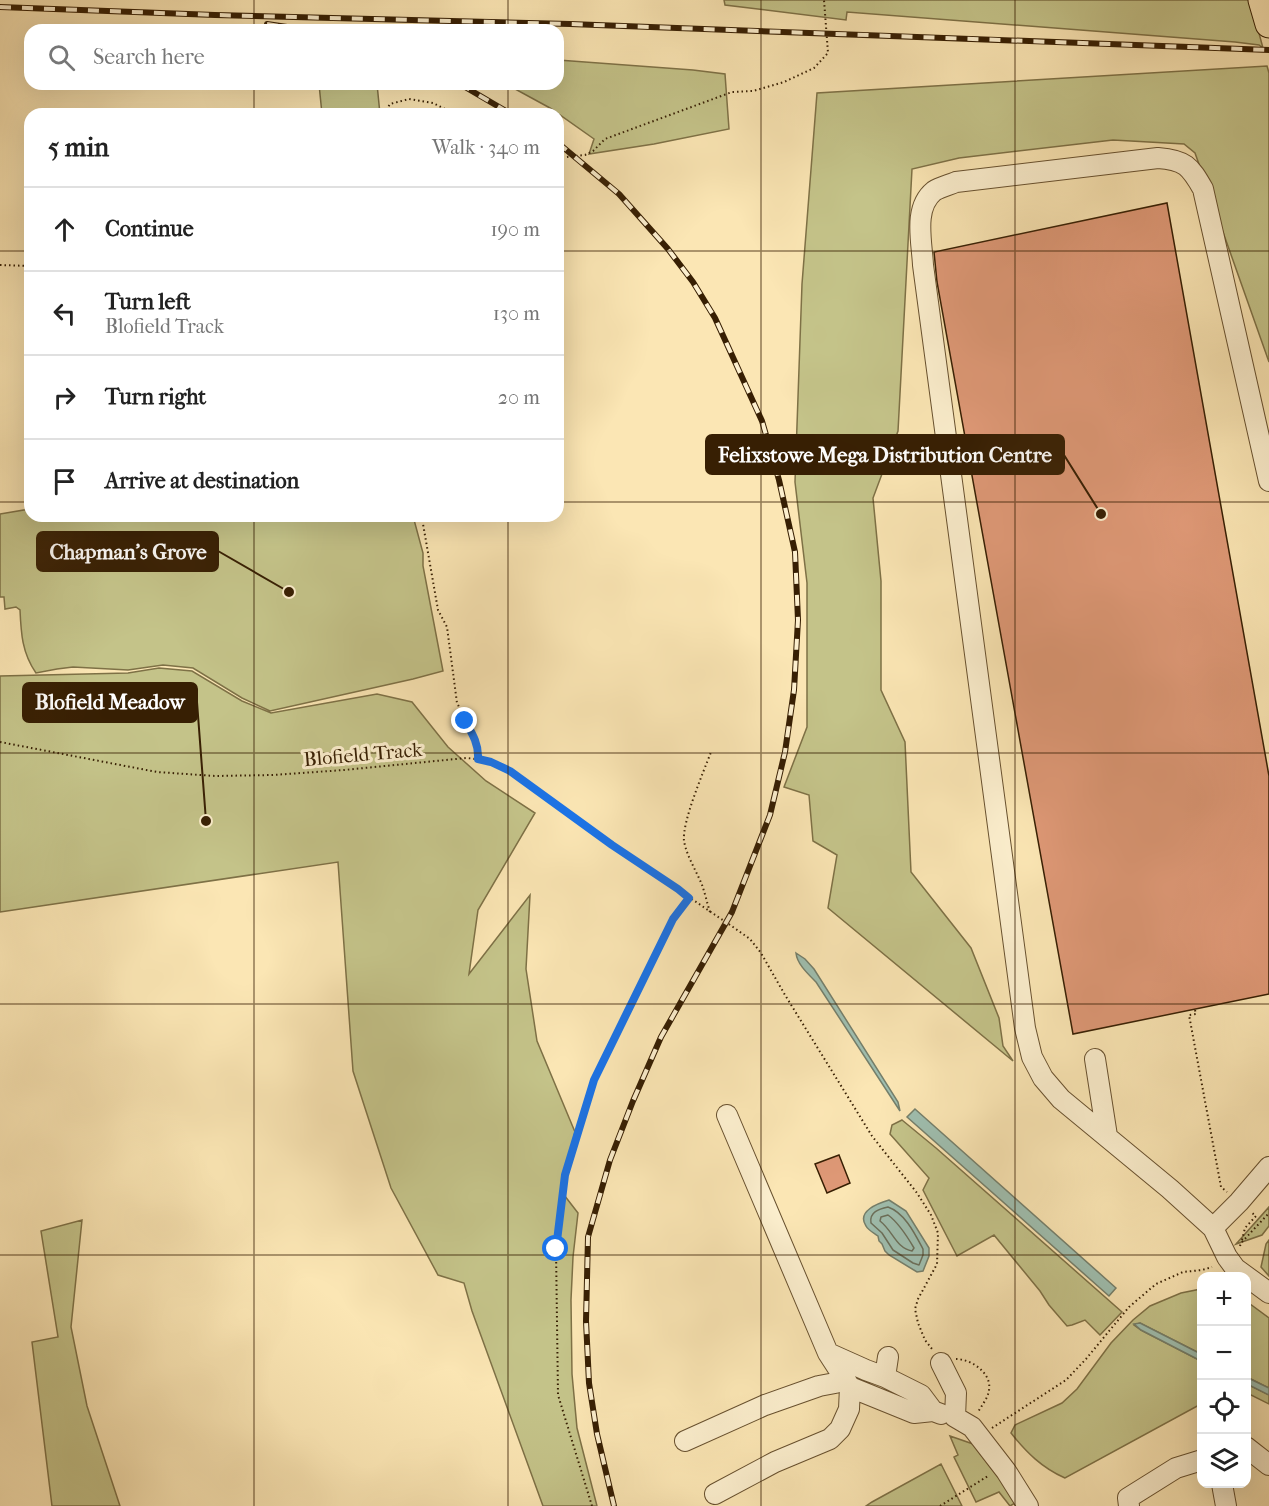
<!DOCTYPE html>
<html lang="en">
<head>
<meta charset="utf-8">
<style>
	:root { --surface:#fff; --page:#f2f2f2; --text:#222; --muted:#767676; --line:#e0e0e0 }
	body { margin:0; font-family:"IM FELL French Canon",serif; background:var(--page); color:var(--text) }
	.controls { position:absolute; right:18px; bottom:18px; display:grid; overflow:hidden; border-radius:12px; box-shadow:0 6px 24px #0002 }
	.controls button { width:54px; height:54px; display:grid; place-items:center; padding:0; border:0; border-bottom:2px solid var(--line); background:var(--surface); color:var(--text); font:30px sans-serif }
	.stop { position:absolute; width:18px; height:18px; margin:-14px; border:4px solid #1a73e8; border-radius:50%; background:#fff }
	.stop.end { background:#1a73e8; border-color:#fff; box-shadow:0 2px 6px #0008 }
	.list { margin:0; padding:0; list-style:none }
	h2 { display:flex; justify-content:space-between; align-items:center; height:78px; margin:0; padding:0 24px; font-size:26px }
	h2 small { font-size:20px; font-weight:400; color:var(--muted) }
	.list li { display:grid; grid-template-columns:39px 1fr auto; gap:18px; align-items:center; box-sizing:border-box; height:84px; padding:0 24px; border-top:2px solid var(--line) }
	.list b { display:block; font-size:22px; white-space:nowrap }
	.list p { margin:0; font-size:20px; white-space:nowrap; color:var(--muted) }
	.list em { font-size:20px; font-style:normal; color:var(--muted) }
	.icon { flex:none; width:33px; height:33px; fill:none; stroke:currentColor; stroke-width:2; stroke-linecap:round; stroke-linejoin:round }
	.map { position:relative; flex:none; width:1269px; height:1506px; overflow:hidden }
	.search { position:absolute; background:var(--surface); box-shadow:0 6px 24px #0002; left:24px; top:24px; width:540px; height:66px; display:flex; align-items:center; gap:15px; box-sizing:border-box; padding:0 21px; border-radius:18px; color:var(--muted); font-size:22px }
	.panel { position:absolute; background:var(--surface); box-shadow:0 6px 24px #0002; left:24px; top:108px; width:540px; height:414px; border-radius:18px }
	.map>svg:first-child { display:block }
	.green { fill:#c4c389; stroke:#7e7146; stroke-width:1.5 }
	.water { fill:#9fbfb0; stroke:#757f6b; stroke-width:1.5 }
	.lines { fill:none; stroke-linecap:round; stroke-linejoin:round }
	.shore { stroke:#6b6f5a; stroke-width:1.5 }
	.building { fill:#de9876; stroke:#371f03; stroke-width:1.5 }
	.minor-casing { stroke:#68512f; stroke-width:22 }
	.highway-casing { stroke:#371f03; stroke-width:29 }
	.path { stroke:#371f03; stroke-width:2; stroke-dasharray:1.5 3; stroke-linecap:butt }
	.minor { stroke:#fcefce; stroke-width:20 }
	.highway { stroke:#fbe6b4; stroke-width:27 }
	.rail-casing { stroke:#371f03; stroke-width:6 }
	.rail { stroke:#fcefce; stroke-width:4; stroke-dasharray:11; stroke-linecap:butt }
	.route { stroke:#1a73e8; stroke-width:8 }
	.grid { fill:none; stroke:#371f03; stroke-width:1.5; stroke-opacity:0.55 }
	.labels { text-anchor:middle; stroke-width:6; stroke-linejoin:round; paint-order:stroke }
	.street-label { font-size:20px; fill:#371f03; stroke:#fcefce }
	.leader { fill:none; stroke:#371f03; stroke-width:2 }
	.callout-dot { fill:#371f03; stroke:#fcefce; stroke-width:2 }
	.callout { fill:#371f03; stroke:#371f03; stroke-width:2 }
	.callout-label { font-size:21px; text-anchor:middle; font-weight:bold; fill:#fff }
</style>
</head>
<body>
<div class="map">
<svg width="1269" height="1506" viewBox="0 0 1269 1506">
	<rect width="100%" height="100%" fill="#fbe6b4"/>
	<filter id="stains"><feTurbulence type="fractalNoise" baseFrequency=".00333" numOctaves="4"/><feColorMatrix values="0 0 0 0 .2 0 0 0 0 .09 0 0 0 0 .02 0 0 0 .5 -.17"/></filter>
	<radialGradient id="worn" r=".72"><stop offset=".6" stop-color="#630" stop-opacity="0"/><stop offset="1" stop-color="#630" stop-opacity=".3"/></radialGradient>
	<path class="green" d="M724,0H1250L1263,48L1259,45L1235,42L847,12L846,20L725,5Z
		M558,60L693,70L725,74L729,129L654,144L589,154L594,139L550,108L506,84H558Z
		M1267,66L1269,73V362L1195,153L1184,144L1113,140L959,158L912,169L898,431L873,498L881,581V690L905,742L911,872L971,948L999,1018L1003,1046L1013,1061L828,908L837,855L813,841L809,795L784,787L807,727V583L795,482L802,284L817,93Z
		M319,84H377L380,114H322Z
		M30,509V516H413L423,553V566L443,671L413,679L270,711L242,698L193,668L163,665L128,670L73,667L57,669L36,673C22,653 21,633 20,610L16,607L5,609L4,597H0V514Z
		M159,668L192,671L242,701L271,713L377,694L412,702L448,747L486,781L535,813L478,910L469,974L530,895L526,969L537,1041L575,1132L561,1191L578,1213L573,1257L571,1300L572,1374L577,1428L597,1506H543L472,1311L464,1283L438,1275L391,1188L353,1071L338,862L0,912V676L128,673Z
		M902,1120L936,1148L1122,1312L1100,1335L1085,1320L1072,1325L1067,1326L1049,1305L1040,1291L994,1235L957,1256L923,1190L929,1178L890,1134L892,1125Z
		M1269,1207V1226L1262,1235L1236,1244Z
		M82,1220L71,1327L87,1406L120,1506H52L32,1342L58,1337L41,1231Z
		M1269,1240V1276L1261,1267L1266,1244Z
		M1201,1289V1354L1140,1323L1134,1325L1141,1330L1201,1361V1404L1065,1478C1042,1468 1026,1452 1011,1433L1015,1425L1062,1403L1077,1389L1111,1343L1133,1320L1150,1306L1181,1293Z
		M1246,1301L1269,1318V1388L1247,1377Z
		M1247,1384L1269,1395V1404L1247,1393Z
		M950,1436L973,1444L1017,1502L1010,1506L999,1492L976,1502L954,1457L958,1455Z
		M941,1464L962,1506H866L872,1502Z"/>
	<path class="water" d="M796,953L805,959L814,969L898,1102L900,1111L816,982C808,974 797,964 796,953Z
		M915,1109L1116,1288L1109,1296L907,1117Z
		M889,1200L906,1211L929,1248V1256L923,1271L917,1272L889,1255L885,1251L882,1244L879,1241L878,1236C874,1233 868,1230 866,1226C856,1211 879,1203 889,1200Z
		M1140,1323L1201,1354V1361L1141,1330L1134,1324Z
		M1246,1377L1269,1388V1395L1247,1384Z"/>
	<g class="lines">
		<path class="shore" d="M888,1207C905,1213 915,1234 923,1249V1255L919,1265L913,1263L893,1250L882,1233L871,1223C869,1212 879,1209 888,1207Z
			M888,1215C899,1223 907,1236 914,1248L912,1251C896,1248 893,1231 880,1221L881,1217Z"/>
	</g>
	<path class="building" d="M1167,203L1269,776V994L1073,1034L937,282L934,252Z
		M839,1155L850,1183L827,1193L815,1164Z"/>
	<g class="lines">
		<defs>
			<path id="minor" d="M1269,481L1203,189C1190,166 1185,160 1158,158L956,182C949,185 940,187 934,191C913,208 922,242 923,265L1025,1028L1032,1057L1043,1078L1061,1099L1170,1189L1213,1228L1227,1257L1235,1268L1269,1293
				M1095,1059L1107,1136
				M1213,1228L1239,1202L1269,1167
				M828,1353L866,1370L885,1377L921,1395L933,1411
				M941,1363L956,1393L955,1417L972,1427L1006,1471L1028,1506
				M885,1377L888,1357
				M850,1387L914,1413L933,1411L941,1414
				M685,1441L765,1405L819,1386L835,1383L844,1378
				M1246,1447L1269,1465
				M1222,1484L1226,1506
				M715,1494L775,1462L830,1439L840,1429L849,1409L850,1387L828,1353L727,1115
				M1129,1506L1128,1498L1176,1468L1202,1460"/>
			<path id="highway" d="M1262,0L1269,24"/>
		</defs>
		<use href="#minor" class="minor-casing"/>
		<use href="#highway" class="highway-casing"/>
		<path class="path" d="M384,114L390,104L409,99L433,103L455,114
			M558,158L585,155L593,151L605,139L732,92L753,91L784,82L814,68L828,53L824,0
			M0,265L30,266
			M424,516L423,524L438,610L447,627L457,703L476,739L479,750L478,758
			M0,742L157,772L215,776L273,775L344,770L466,758C482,759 495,764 510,771L612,845L733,927L750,939L761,953L785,995L872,1136L917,1193L931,1215L938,1233L937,1264L918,1299L915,1309L918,1323L925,1340L932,1349
			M710,912C707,903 705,893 702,885C696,870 687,857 684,841C682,822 703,773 711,752
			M1195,1010L1196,1014L1189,1015L1221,1187L1227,1192
			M1242,1240L1245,1228L1256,1216L1252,1213
			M1240,1246L1241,1243L1269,1213
			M956,1359C971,1359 992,1373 989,1390C988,1398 982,1405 978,1412
			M992,1428L1066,1380L1086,1359L1129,1307L1156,1284L1183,1272L1202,1270L1212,1267
			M592,1506L558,1395L556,1249L565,1175L594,1080L673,919L689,898
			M940,1506L988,1476"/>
		<use href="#minor" class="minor"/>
		<use href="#highway" class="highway"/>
		<defs>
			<path id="rail" d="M0,7L215,15L570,24L1269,50
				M267,24L307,30
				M460,84L511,114
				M558,143L619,194L668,249L693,282L715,318L762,421L779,480L795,552L798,620L794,690L785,752L770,815L732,912L661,1037L633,1101L610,1160L588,1237L586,1321L589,1383L597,1434L614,1506"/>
		</defs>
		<use href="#rail" class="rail-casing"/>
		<use href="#rail" class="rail"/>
	</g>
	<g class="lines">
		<path class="route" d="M465,721C472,733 479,744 478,759L491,762L510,771L612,845L678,889L689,898L673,919L594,1080L565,1175L556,1249"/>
	</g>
	<path class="grid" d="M254,0V30M508,0V30M761,0V1506M1015,0V1506M254,84V114M508,84V114M0,251H30M558,251H1269M0,502H30M558,502H1269M254,516V1506M508,516V1506M0,753H1269M0,1004H1269M0,1255H1269"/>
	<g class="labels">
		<g class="street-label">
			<text transform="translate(363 754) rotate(-5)" y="7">Blofield Track</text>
		</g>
	</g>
	<path class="leader" d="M1101 514L1064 455M289 592L218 551M206 821L197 702"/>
	<g class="callout-dot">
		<circle cx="1101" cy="514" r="6"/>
		<circle cx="289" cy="592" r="6"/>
		<circle cx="206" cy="821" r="6"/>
	</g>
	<g class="callout">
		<rect x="706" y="435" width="358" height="39" rx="6"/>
		<rect x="37" y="532" width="181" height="39" rx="6"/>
		<rect x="23" y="683" width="174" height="39" rx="6"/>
	</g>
	<g class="callout-label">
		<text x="885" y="462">Felixstowe Mega Distribution Centre</text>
		<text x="128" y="559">Chapman's Grove</text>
		<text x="110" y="709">Blofield Meadow</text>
	</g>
	<rect width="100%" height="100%" filter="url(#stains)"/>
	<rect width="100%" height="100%" fill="url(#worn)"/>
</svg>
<div class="controls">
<button>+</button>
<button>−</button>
<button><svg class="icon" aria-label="locate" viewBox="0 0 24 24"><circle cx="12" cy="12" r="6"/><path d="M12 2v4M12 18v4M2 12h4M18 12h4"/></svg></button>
<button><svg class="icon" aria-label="layers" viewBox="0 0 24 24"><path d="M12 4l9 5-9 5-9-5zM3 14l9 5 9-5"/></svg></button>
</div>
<div class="stop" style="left:556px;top:1249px"></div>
<div class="stop end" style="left:465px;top:721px"></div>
<div class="search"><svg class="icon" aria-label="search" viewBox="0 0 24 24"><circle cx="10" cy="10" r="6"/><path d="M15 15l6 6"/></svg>Search here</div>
<section class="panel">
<h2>5 min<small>Walk · 340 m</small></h2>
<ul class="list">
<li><svg class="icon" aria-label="ahead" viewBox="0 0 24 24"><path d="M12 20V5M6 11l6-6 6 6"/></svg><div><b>Continue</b></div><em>190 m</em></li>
<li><svg class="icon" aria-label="left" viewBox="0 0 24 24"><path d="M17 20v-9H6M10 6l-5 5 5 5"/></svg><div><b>Turn left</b><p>Blofield Track</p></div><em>130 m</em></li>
<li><svg class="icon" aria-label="right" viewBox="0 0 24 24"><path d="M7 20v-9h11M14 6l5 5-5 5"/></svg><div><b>Turn right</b></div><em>20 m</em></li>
<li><svg class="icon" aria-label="arrive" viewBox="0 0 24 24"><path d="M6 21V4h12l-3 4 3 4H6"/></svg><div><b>Arrive at destination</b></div></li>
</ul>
</section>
</div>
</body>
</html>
